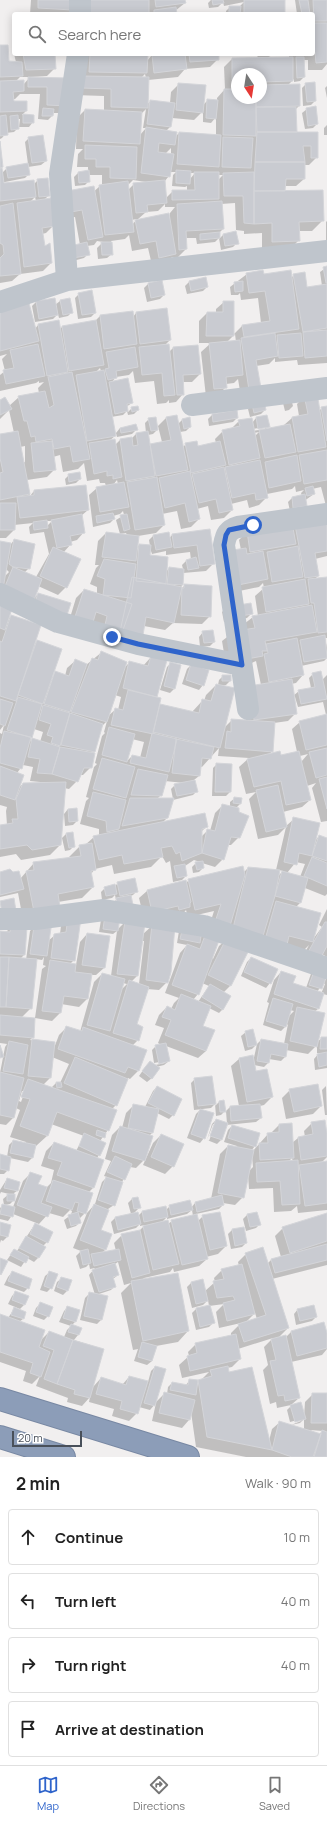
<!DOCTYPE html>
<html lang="en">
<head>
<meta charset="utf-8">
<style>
	:root { --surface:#fff; --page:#f6f6f6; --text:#222; --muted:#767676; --line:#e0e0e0; --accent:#2f64cb }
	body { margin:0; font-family:Manrope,sans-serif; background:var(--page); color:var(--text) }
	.compass { position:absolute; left:231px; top:68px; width:36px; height:36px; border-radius:50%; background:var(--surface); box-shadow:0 2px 10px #0003; rotate:168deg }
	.scale { position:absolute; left:12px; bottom:10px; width:70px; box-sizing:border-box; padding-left:4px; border:2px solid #49505a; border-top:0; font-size:11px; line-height:14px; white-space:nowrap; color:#49505a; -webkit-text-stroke:3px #fff; paint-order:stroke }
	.stop { position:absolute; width:12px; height:12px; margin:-9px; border:3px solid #2f64cb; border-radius:50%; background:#fff }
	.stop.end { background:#2f64cb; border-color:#fff; box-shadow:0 1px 4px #0008 }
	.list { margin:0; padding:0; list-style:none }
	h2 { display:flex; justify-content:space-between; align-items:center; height:52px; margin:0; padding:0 16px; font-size:17px }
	h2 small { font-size:13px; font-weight:400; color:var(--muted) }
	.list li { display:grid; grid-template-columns:26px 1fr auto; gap:12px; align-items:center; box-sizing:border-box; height:56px; margin:0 8px 8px; padding:0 8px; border:1px solid var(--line); border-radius:4px }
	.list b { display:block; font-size:15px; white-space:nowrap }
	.list em { font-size:13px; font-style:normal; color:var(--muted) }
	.icon { flex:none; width:22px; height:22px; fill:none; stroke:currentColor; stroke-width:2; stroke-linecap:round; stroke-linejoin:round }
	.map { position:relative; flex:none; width:327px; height:1457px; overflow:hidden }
	.search { position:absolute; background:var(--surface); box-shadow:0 2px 10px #0003; left:12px; right:12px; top:12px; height:44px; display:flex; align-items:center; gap:10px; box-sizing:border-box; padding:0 14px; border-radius:4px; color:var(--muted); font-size:15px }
	.sheet { height:308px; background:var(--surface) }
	nav { display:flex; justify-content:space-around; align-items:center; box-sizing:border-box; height:56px; border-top:1px solid var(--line); background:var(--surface); font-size:11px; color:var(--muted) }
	nav a { display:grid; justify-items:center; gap:2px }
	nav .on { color:var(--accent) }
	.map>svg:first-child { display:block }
	.shadow { fill:#0003; fill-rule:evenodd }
	.building { fill:#c9cbd1; stroke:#d4d5d9 }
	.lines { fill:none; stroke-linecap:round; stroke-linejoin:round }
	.highway-casing { stroke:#7888a3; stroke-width:24 }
	.minor { stroke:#bfc5cc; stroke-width:22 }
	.highway { stroke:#8c9db8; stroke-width:22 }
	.route { stroke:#2f64cb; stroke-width:5 }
</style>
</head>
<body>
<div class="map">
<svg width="327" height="1457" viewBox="0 0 327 1457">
	<rect width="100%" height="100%" fill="#f1efef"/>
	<path class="shadow" d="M31,0H72V10L67,14H30Z
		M86,0H184L185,3L175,11L176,14H80Z
		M211,0H284V14H226V11L230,7H239L244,2L224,6L223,2L218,7L209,8L208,3Z
		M295,0H327V64L322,70H308V60H303L304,77L300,81L294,82V79L287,86L299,85V106L295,110L296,133H317V157L309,165H303L304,179L296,186H284V190L323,220L312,231H299V240L288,251L262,252V233L244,234V231L236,230L235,203L221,204L223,229L219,233V239L223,235L235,233L237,243L233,247L221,250L219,238L215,242L197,244L196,238H185L186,249L178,257H172L167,262L152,265L148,248L132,251L129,235L125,239L111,241L112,254L107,258L98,259L97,248L103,242L97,241L94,245L87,246L88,254L84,258L69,262L80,245L75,217L63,219L100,186L102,185V175H89V181L85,185L75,186L74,177L78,173L88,171V167H77L78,154L83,149H76L77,118L85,110L104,111V96L74,95L88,54H147V61L152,55L150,56V54H218V59L210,67L185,69L178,77L148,80L147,104L151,101L170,103L171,92L179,84L203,105L208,100L217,101V98L225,89L224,67L232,59H258L257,54H274L267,58H289V54H313V14H297ZM145,74L146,78H141ZM237,74H261V98H237ZM146,109L143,128H146L140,135L141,114ZM203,111V122L211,123L216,117V135L179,133L175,137L166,131L170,127L172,118L194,120ZM171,148V155L165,154ZM170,172H176L173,175L172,186L185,187L187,186V191H173L165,199L164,182L169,176ZM190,173H195L190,179ZM218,175H223L218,180ZM133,180L146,182L134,184L128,190L127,186ZM165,204V207H175L170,213V220H137L146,212L158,211ZM137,219L132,225L131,220Z
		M0,46L8,62H16L14,54H54L55,68L47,76L31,77V78L67,79L59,113H53L52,116L48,120L38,119L40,94H20L15,99H13V102L26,111L22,115L33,116V122L29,127H19L20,119H17L18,128L14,132L6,133L2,138L0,139ZM20,77H30L23,85L15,82Z
		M221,54H251L221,56Z
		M314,83L315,101L311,105L303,106L302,88L306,84Z
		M327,86V98L325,88Z
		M307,109L317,124L313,128L305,129L302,113Z
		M327,125V135H324V128Z
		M29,138L46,161L41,165L28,167L29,174L25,178L0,183L1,184L33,185L38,180L49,195L44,200L54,225L46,233L42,234L44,248L51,263L43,271L20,274L12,281L0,283V144L2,173L7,168L28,164L25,142ZM35,197L36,201L30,202Z
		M327,221V244H326V222Z
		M327,267V363L298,365L297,360L275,362V358L269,364L256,366L259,388L241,397L238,379L234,383L226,384V387L218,395L206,397L201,352L211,343H199V321L207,313H216V309L224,302L233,335L242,326L261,323L258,298L241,300L240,293L238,295H231L230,287L247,274L291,278L294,275L306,288L322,286L320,272ZM235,334L236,342L226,343Z
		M161,281L164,295L160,299L147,302L144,288L148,284Z
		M189,282L207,287L203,291L187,294L185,286Z
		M79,294L95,313L91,317L78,319L75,298Z
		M54,299L55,305L60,301L72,312L68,316L59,318L58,314L53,319L35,322L32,306L36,302Z
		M166,309L170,340L165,345L169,352L173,348L200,374L192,382H182L183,394L176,402L169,403V400L166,403L157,404L154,381L135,383L133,371L129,375L116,377L112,382L132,403L126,407L128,412L132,408L138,410L134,414L128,415L127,411L123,415L111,417L115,436L109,441L115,445L120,440L131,439L136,434L146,433L145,423L149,419L157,430L153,434L148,435L149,445L162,442L158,426L166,418L178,424L182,420L189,418L190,427L186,431L180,432L183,447L186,444L197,447L216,443L215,439L223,431L231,429L239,421L252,423L256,418L267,416L269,427L265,430L284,425L292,418L299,416L297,404L305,396L319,410L327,407V506H326L321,487L312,489L314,494L290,511L288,502L292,498L302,496L301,493L304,490L296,492L295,486L292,489L267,494V497L259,505L249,508L247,500L231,504L232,510L224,518L211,520L208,506L197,509L199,519L191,527L181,529L177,511L162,514L164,525L156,533L138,536L136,548L139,545L150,546L149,540L153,536L168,533L169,539L172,535L209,530L214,563L206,571L183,573L182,585L180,590L185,585L210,616L202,624L173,623L165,630L144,626L66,631L76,598L84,590L97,594V587L90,584L96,568L99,565H95L98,541L106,533L120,534L116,520L124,515L123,511L120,514L113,516L114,519L110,523L93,527L89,495L97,488L106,486L105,483H100L99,479L87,481L84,463L78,469L63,472L60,455L53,457L55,469L47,477L27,480L30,496L34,491L88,510L81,516L84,532L77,540L70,542L71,544L63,553L66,587L58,595L38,586L34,598L38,594L69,604L0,600V542L11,544L14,540L29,568L24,573L36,577L49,554L44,532L30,534L29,527L33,523L14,525V530L6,538H0V435L14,433L9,410L0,419V401L9,406L19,397L39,393L38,388L44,382L39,383V381L36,383L0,391V375L5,371L2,359L7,354L0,356V311L35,329L38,325L59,322L60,329L62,327L94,322L100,316L132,312L133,317L136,313ZM100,368L101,371L96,372ZM265,427V429L253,431V429ZM259,432L255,436L254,433ZM25,446V462L23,463L20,447ZM117,480L118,484L113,485ZM47,521H52L47,526ZM126,533L127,535L120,534ZM150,548L152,554L166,551V555L190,552L191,560L186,561L182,565L183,569L169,568L166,572L149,556ZM6,569L9,572L4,577Z
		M291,399L293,406L289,410L285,411L283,403Z
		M252,405L265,410L261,414L250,417L248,409Z
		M236,411L237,418L233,422L209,426L208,419L212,415Z
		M120,428L136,430L132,434L117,437L116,433Z
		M69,475L80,479L76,483L66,485L65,479Z
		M327,521V556L315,559L318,576L314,580L327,578V638H325L327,648V658L324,661L301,666L303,675L296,683L291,684L293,696L299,691L311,688L309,678L313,674L322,680L327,675V821L321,822L312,788L316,783L307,786L310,800L302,807L283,812L286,826L294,819L315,841L319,836L327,839V894L325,896L305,888L300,903L296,907L314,938L322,927L319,925L327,909V957L322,954L300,962L309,945L304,950L208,930L214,911L188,917L186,910L182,915L144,919L139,898L147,891L186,883L189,880L243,873L248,868L276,870L286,827L278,835L258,839L249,799L256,792L246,794L239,767L249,758L218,756L219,748L202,767L200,766L199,776L194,780L197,791L193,795L173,800L167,818L162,823L207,826L201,832V837L208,830L210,831L215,813L223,805L230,807V802L235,798L240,804L236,808L239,837L231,845H227L223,859L215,867L202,863L203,868L199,872L193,873L192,867L196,863L200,862L194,860L185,866L186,876L182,880L173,882L170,861L166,863L162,856L151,867L114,874L112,865L95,869L91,874L93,887L82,898L58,902L26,927L24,955L20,959L26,960L30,931L34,927L48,941L55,935L60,934L61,926L69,918L74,960L70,964L76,965L80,942L87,934L104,968L96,975H91L87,999L79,1007L61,1004L60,1013L52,1021L35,1018L42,969L46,966L43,965L44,957L42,960L36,959L31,1008L21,1018L33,1037L30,1040L54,1043V1048L59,1035L67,1027L80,1032L94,982L102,974L111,976L117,931L113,934L99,932L101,920L105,916L118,929L125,922L143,934L153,925L167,982L159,990L147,989L136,1025L138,1040L132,1046L145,1051L138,1071L130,1079L128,1078L116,1105L111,1110L108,1130L100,1141L99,1155L97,1158L93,1188L89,1192L85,1213L79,1219L80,1222L76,1226L67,1229L64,1220L71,1215L72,1211L70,1210L63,1217L49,1213L39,1224L13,1214L8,1221L0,1219V1208L4,1205L3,1199L9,1194L1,1192L0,1194V1190L7,1179L17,1191L14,1193V1200L10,1204L5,1205L13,1207L23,1181L31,1173L37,1184L46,1188L51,1183L54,1170L41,1166L46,1151L54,1143L76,1151L84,1136L51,1124L47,1136L36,1146L35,1145L32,1158L28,1162L10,1158L8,1170L4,1174H0V1155L7,1157L9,1145L13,1141L26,1144V1142L10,1137L20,1110L16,1108L14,1117L6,1125L0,1124V1073L5,1047L7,1044L0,1043V932H6L11,927L21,909L18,893L0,897V873L20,879L34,863L70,858L69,857L80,846L85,845L94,837L99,836V829L80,824L86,801L89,798L86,797L94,767L97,764L95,763L102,736L105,733L104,732L107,721L102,726L95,751L92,754L91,767L83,775H80L77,781L69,789L64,788L60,845L50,855L21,860L16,854L0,857V826L7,825L6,811L7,807L0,805V733L2,734L4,725L0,730V603L7,620L11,616L33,646L37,641L52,677L56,673L65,676L67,668L75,661L86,665L102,652L124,668L130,662L143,666L151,657L165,661L156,698L158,707L161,705L192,712L203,700L204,701L206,695L216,685H218L219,680L223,676L230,681L226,685L220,686L224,728L232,720L246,721L242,695L261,685L256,661L234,671L224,653L222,641L253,617L258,616L255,596L264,588L263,583L259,587L225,594L241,550L239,540L247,532ZM115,695L121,697L118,710L116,709L107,717ZM294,697H295L298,707L323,702L326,715L300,722L292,729L297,752L280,756L270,754L272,751L274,723L288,721L296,713ZM34,729L43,732L40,742L32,739L30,742ZM132,739L144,742L140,758L132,756L126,762ZM308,754L301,762L300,756ZM23,765L33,767L30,781L50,783L23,784L17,789V773ZM165,781L184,783L175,785L171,789L173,799H157L161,795ZM296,862L305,864L300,877L287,873ZM279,870L283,871L278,876ZM142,941H144L139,984L131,982L137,976ZM123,983L127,984L121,990ZM52,1057L69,1064L60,1083H56L51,1088L43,1085L50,1078ZM22,1091H25L21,1102L19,1101Z
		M226,608L251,614L247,618L224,622L222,612Z
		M203,632L214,642L210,646L200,647L199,637Z
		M171,663L180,665L174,689L170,693L160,690L167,667Z
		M191,665L203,685L199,690L182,684L187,669Z
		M217,764L230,792L226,796H212L213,768Z
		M68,809L77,821L73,825L65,826L64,814Z
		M66,834L74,846L70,850L65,851L62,838Z
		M118,883L137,891L133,895L113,903L116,900L115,895L112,898L102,900L101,892L105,888L115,886Z
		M179,931L199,939L207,931L213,959L219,946L227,939L231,985L223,993V1009L219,1013L209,1008L202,1026L206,1051L198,1058L166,1046L169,1061L164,1065L156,1067L152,1078L147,1082L139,1076L146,1066L150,1062L155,1065L165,1063V1061L154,1063L152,1050L156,1046L161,1045L158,1043L164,1028L155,1025L159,1015L167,1007L171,1009L174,1003L179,998L165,993L180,953L187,945L177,943ZM202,983L209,986L198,1002L193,1000L198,994Z
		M251,958L270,983L266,988L241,976L247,962Z
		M312,971L327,977V995L323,994L318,1009L314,1012L317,1042L322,1038H327V1068L315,1070L314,1059L319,1053H317V1045L308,1054L286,1050L285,1057L281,1061L269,1059L268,1063L264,1067L254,1065L255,1072L272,1097L264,1105L260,1106L261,1118L256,1122L226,1125L221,1140L217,1144L207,1140L212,1124L216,1120L227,1124L226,1111L230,1107L239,1106L231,1066L239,1059L253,1062L257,1044L252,1049L245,1051L241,1036L246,1032L256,1045L261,1040L284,1044L288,1024L281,1031L263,1025L269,1003L267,1002L274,980L281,972L292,984L306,988ZM323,983L325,984L321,994L317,992ZM290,1010L294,1011L288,1017ZM213,1124H215L209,1141L207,1140Z
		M211,1077L215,1106L219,1102L223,1101L225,1111L221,1115L216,1116L215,1104L211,1108L194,1110L191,1083L195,1079Z
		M326,1086L327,1115H325L322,1090Z
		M157,1087L173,1115L169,1119L157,1113L153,1132L149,1136L144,1160L136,1168L130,1167L122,1182L114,1205L108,1209L100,1230L105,1250L102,1253L116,1251L114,1243L122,1235L139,1231L145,1225L140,1226V1224L136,1228L114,1234L111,1222L115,1218L131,1214L128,1203L132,1199L140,1207L133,1214L138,1216L142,1212L166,1210L170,1206L191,1208L195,1203L211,1199L220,1154L228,1146L237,1148V1146L224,1142L228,1130L232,1126L255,1146L251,1151H253L268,1134L271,1133L279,1125L292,1143L298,1138L305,1137L304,1131L312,1123L326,1131L327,1130V1157L321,1163L327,1162V1210L298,1213L297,1206L291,1211L274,1212L273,1188L249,1189L248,1175L243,1197L235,1205L223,1203V1205L219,1209L196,1214L198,1221L203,1216L226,1246L218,1254L206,1257L207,1259L199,1266L174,1272L173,1268L170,1272L144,1278L141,1281L188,1331L178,1342L156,1346L152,1361L147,1365L134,1361L138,1349L133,1350L121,1293L131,1283L124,1285L118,1262L115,1264L118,1275L113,1279L115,1286L111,1290L96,1295L101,1320L97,1324L80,1320L85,1298L89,1294L95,1295L89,1275L95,1268L90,1269L89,1264L86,1267L80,1269L76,1256L81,1251L73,1248L87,1213L95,1204L102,1182L107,1177L104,1176L111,1161L105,1159L112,1135L120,1127L122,1128L126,1113L134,1105L145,1107L153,1091ZM252,1156L253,1167L248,1172ZM292,1158L293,1162H288ZM192,1210L193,1216L172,1221L168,1224L161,1223L167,1217V1219L187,1214Z
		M290,1090L321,1106L313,1114L286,1119L282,1098Z
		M200,1110L204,1138L200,1143L187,1138L196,1114Z
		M161,1135L173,1166L165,1174L143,1165L153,1143Z
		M256,1213L260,1224L256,1228L246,1231L243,1219L247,1215Z
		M327,1214V1265L272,1279L288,1328L278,1338H285L291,1332L327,1333V1325V1349L322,1355L291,1362L299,1398L291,1405L277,1408L276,1402L270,1404L263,1370L268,1365L264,1347L273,1338L238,1349L240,1359L232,1367L227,1368L229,1373L269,1441L272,1429L280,1422L291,1425L301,1421V1419L290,1422L287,1410L291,1406L304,1417L305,1402L313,1394H327V1457H246L196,1447L191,1412L189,1420L182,1428L152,1421L156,1403L150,1410L139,1407L137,1413L129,1421L112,1416L114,1409L89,1402L90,1397L82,1406L67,1402L68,1398L36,1386L40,1376L32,1384L23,1381L26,1371L0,1362V1315L8,1318L14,1309L25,1313L23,1319L19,1322L40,1341L49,1332L64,1337L67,1330L71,1326L59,1322L64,1311L68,1307L79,1311L75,1322L71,1326L81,1329L78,1335L74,1340L103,1349L93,1387L101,1378L122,1385L129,1377L148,1382L151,1371L155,1367V1403L165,1393L167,1394L168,1387L172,1383L185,1386L190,1380H201L209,1372L182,1378L179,1365L189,1356L188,1352L196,1344L231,1336V1333L241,1323L219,1328L216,1312L224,1304L209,1306L208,1300L203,1305L192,1308L187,1287L191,1283L205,1291L215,1282L214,1278L222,1270L239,1266L238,1262L246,1254L267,1264L271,1260L281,1257L275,1236L283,1228ZM255,1313L257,1319L245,1323ZM304,1419V1429L291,1425L300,1423ZM310,1430L323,1431L319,1434Z
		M0,1223L7,1237L3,1241L1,1240L0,1243Z
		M35,1224L47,1242L43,1246L44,1247L38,1258L34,1262L27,1258L21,1267L7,1260L14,1250L17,1251Z
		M243,1228L246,1243L242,1247L231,1249L228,1234L232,1230Z
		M12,1272L28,1288L24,1292L4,1285L8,1277Z
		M50,1272L51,1288L47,1292L40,1290L45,1276Z
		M62,1278L70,1281L67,1291L63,1295L54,1291L57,1282Z
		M16,1292L24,1305L20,1309L8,1304L12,1296Z
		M40,1304L48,1316L44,1320L33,1316L36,1308Z
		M209,1306L213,1323L209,1327L196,1330L192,1313L196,1309Z
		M298,1309L316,1317L312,1321L296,1325L294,1314Z"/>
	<path class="building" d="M38,0H73L72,10L38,8Z
		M87,0H149V14H87Z
		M155,0H185L186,3L156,7Z
		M212,0H223L224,3L213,5Z
		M244,0H285V14L244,13Z
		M299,0H308L310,14H302Z
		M313,0H327V21H314Z
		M229,6H241L240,14H229Z
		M176,7L177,14H154V10Z
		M313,23H327V62L316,63L315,52H313Z
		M0,45H8L9,61L22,62L23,76L0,77Z
		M23,54H55L56,69L26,70Z
		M90,54H148L147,73L89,72Z
		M158,54H185L187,69L154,73L152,55Z
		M189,54H219V60L190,62Z
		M293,57V81L261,82V74H237V82H232V58Z
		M296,57H304L305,77L297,78Z
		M82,76L149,77L148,108L111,107V89L81,88Z
		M28,77L68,78L67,106L47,105V87H28Z
		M24,80V91L13,92L14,101H27V111L0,112V81Z
		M315,82L316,101L307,102L305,83Z
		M178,83L206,85L203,113L176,110Z
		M300,84V106L256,107V98H261V85Z
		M224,89H237V98H256V136L223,135Z
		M207,99L218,100L216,119L206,118Z
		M150,100L175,103L171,127L147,124Z
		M316,106L318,124L308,126L306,108Z
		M256,107H296L297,132H257Z
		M43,108L54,109L53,116H42Z
		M85,109L142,112L140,144L83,141Z
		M23,114L34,115V123H23Z
		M6,115L8,135L0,136V116Z
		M18,115L19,129L11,130L10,116Z
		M146,127L177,132L175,145L159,143L158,152L174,154L170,177L141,173Z
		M179,132L221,135L219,167L177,164Z
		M257,132H318V158H311V146H303L305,162H255Z
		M43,135L47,161L32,163L28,137Z
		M223,137L253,138L251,168L222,167Z
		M0,141L3,167L0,168Z
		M85,145L137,147L136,179L110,178V167H96V159H85Z
		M255,162H305V179H286L285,191H254Z
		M28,163L30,175L8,178L6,167Z
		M0,168H2L4,183L34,180L36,197L0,201Z
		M89,170L90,182L79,183L78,172Z
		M176,170L191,171L190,184L176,183Z
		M194,172H219V199L172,200V190H195Z
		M254,172V224L244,223L243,196H224L223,173Z
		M48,178L50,196L39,197L37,179Z
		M165,180L167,203L147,205L148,212L136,213L133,183Z
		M128,181L134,232L105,235L99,185Z
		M94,186L103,237L88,240L82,210L71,212L67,191Z
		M323,190L324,221L299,222L300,241L272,242V223L254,224V191Z
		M51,198L55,226L42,228L45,246L50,243L52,263L24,267L17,203Z
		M222,201L224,229L186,231L187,249L179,250L177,204Z
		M13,203L21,274L0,276V258L4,254L3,245L0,243V206Z
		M169,213L176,254L159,258L156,241L140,244L135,220Z
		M236,231L239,244L225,246L223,234Z
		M220,232V238L200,240V234Z
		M87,242L90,255L73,258L70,246Z
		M101,242H112L113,255H102Z
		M327,266V283H326L323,267Z
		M263,270L264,274L291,270L299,329L244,337L242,325L270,321L265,291L249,293L246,273Z
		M305,272L307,287L327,284V328L303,332L293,274Z
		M206,277L208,287L191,291L189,281Z
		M162,280L165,295L151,298L148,283Z
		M243,281V291L235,292L234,282Z
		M92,290L96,313L82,315L78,293Z
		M55,298L58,315L39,319L36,301Z
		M70,298L73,313L63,315L60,300Z
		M223,301H234V336H206L207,312H223Z
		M29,303L39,341L0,351V310Z
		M167,308L171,340L140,344L136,312Z
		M133,311L137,344L104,349L100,315Z
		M59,320L68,372L47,376L38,324Z
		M96,320L104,365L69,371L62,326Z
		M327,330V356L305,358L303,332Z
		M275,333L278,356L256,360L261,388L249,390L241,338Z
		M301,333L303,356L279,358L277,335Z
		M240,340L243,375L226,377L227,388L214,389L209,343Z
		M38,344L45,376L6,384L3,370L14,368L10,350Z
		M169,344L175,395L164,396L162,373L142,375L139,347Z
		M198,345L201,374L183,375L184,395H177L173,347Z
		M135,347L138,367L116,371L117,378L108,380L105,369L109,368L106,352Z
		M104,370L116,436L87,441L76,375Z
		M72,372L90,459L73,462L70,446L54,449L52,439L36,442L35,436L31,437L27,421H24L18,396L45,391L49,408L54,405L48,377Z
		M128,378L133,403L127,404L128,411L115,414L109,382Z
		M317,393L326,447L298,452L292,417L308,414L304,395Z
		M5,397L12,409L0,415V400Z
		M264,401L266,410L254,413L252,404Z
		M138,406L139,410L132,412L131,407Z
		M327,406V441L321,407Z
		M237,410L238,418L213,422L212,414Z
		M177,415L188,470L156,476L150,444L171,440L166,417Z
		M267,415L270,427L258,429L256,417Z
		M156,417L158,430L151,431L148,418Z
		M190,417L191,427L184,429L182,419Z
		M252,418L260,458L229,465L222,430L240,426L238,420Z
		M136,424L138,430L121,433L120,428Z
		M290,424L296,452L265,458L259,430Z
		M18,431L30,494L0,500V473L3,472L0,458V434Z
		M148,431L155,476L126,481L120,439L132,437L133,446L138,445L136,433Z
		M115,439L122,477L113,479V475L107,476V471L94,474L89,443Z
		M52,441L56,470L34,472L31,443Z
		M197,441L198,446L220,441L226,465L191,473L185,443Z
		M327,450V480L304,484L299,455Z
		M297,455L301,481L269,488L265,462Z
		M260,460L268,498L256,500L255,493L232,498L225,467Z
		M224,467L233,510L219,513L216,499L199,503L192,474Z
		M190,471L200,519L189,522L185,503L165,508L159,478Z
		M80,472L81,479L69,482L68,474Z
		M157,477L165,525L135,530L127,482Z
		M124,482L129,507L100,512L96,487Z
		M86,485L89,510L20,518L17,497L34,495V490Z
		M313,486L315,494L307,496L305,488Z
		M305,494L307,506L293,508L292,497Z
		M0,503H16L15,530H0Z
		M113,513L115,519L97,523L96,516Z
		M82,514L85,533L70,536L72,545L57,548L51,520Z
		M127,514L130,529L124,531L120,515Z
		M47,520L48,528L34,530L33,522Z
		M327,520V551L315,553L319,576L305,578L295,525Z
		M292,523L296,544L250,552L247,531Z
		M210,529L215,564L200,566L197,545L174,548L172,534Z
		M106,532L139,536L136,561L102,557Z
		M169,532L172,547L156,550L153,535Z
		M14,539L35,544L30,569L13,567L9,564Z
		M0,541L11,543L3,589H0Z
		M139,544L151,545L150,555L168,557L166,584L136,581Z
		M298,546L303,577L272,582L267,552Z
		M53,547L81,559L67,588L40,576Z
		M246,548L247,554L263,551L268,579L233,586L226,551Z
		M196,557L199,568L188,570L186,560Z
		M104,559L136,564L131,598L103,595L105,579L97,576Z
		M13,567L42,579L33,603L3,591Z
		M169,567L184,569L183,585L167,584Z
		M132,577L182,587L174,623L146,617L142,641L119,636Z
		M327,577V632L318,633L314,603H311L308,579Z
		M305,579L309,604L266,612L262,587Z
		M184,584L212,586L211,617L181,615L182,588H184Z
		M84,589L132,604L123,630L105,625L107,616L96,612L91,629L73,623Z
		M38,593L71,603L67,615L34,605Z
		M0,602L13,606L5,630L0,628Z
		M251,603L253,614L228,618L226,607Z
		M312,605L317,632L265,641L267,651H262L263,656L247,659L229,632L255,628L252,616Z
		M11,615L41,625L16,701L0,696V641L2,642Z
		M213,630L215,642L204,643L202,631Z
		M325,635L327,658L304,662L300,640Z
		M297,638L304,675L269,682L264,654L268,653L266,644Z
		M37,640L62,649L43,704L18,695Z
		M101,651L127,662L107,722L71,712L92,658L98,660Z
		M151,656L167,660L157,697L123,688L129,661L148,666Z
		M75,659L87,664L70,712L44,704L55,671L69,676Z
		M170,662L181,665L175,689L164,686Z
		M191,664L209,670L204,686L186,680Z
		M321,671L327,699L301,704L298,690L315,687L312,673Z
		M222,675H231V681H222Z
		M292,679L297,714L254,720L249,686Z
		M216,684L235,688L220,748L153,732L160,704L199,713L202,699L211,701Z
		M128,690L161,698L153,734L111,725L115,708L123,710Z
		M18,697L42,704L32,738L7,730Z
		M0,699L13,703L5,726L0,724Z
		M43,705L70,713L60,746L51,743L53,737L47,735L51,724L39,720Z
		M70,713L103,724L95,752L61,745Z
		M327,714V745L306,750L299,721Z
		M231,719L275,722L273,752L225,748L227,731L231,732Z
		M109,727L135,734L127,762L102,755Z
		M4,731L31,737L22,769L0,763V748Z
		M152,733L177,739L169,772L130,763L132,755L146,758Z
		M32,738L60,747L52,774L37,773L40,759L28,757Z
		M176,739L214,747L211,759L202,758L200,776L172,773Z
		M60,747L95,753L92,768H84L78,782L52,774Z
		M327,748V775L316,778L309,752Z
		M280,751L281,755L299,751L311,800L286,805L281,781L254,787L247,759Z
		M102,758L135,767L126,798L93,789Z
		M216,763L232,764L231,792H215Z
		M0,766L24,775L15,800L0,795Z
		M138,769L168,775L162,796L131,795Z
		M327,777V809L319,779Z
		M195,780L198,792L177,796L174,784Z
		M66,782L61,845L32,850L27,845L0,849V825L13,823L12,819H18L16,799L23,783Z
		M278,785L287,827L266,832L256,790Z
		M93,792L126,800L119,829L107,832L106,821L87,816Z
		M234,797L242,798L241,804L233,803Z
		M130,798H174L168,818L122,826Z
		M222,804L239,808V812L249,816L240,838L231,837L224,860L202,853L207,829L215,831Z
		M77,808L78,821L69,822L68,809Z
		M205,813L208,827L202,829V853L182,861L180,852L176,854L172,846L161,848L163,857L124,864L122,855L99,860L93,836Z
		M293,817L320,823L312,856L299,853L297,865L284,862Z
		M73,832L75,847L69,848L66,833Z
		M319,835L327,838V861L312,856Z
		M92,843L96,870L91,871L94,887L58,894L61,913L35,917L26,871L34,870L33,862L81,856L79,845Z
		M312,857L327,863V886L304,876Z
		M203,861L204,868L197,870L195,862Z
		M185,864L187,876L177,878L174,866Z
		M243,866L245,875L230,926L215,922L221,904L195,910L188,879Z
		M248,867L280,870L275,896L263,936L233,928Z
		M10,869L13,872L19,871L24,889L0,895V872Z
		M282,871L308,878L301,903L275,896Z
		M135,878L138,892L120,896L117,882Z
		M186,880L191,902L190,903V907L179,910L178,906L152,912L147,890Z
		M115,884L117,894L106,896L104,887Z
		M131,895L133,905L118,908L116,898Z
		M14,898L16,911L2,914L0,901Z
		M276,901L321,913L313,942L289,936L286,949L264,943Z
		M105,915L120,917L118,931L103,929Z
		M68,917L81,918L75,961L51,958L54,934L66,932Z
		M125,921L145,923L138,976L117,974Z
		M325,922H327V946L319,961L307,954Z
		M152,924L175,926L171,972L168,983L146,980Z
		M11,926L27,927L25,955L0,954V931L10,932Z
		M34,926L51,928L47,956L30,954Z
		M183,926L202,930L200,943L180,939Z
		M207,930L221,935L199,995L172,985L187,944L200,949Z
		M87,933L110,936L105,968L82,965Z
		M227,937L250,948L231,986L208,975Z
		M0,957H9L6,1007H0Z
		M9,957L37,959L32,1009L6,1007Z
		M251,957L278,969L271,984L244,972Z
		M50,960L76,964L75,972L92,974L88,999L64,996L61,1013L42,1011Z
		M316,966L327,975L322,989L309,985Z
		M281,971L296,976L293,983L324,993L319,1009L274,994Z
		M102,973L125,979L110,1031L87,1025Z
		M129,980L149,987L137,1024L143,1027L139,1041L113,1033Z
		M210,984L231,996L223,1010L202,997Z
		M181,994L211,1006L203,1026L215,1030L206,1051L165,1035L171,1020L162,1017L167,1006L175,1010Z
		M273,998L293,1004L286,1027L266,1021Z
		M297,1007L325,1013L317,1047L290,1041Z
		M0,1015L35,1018L34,1038L0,1035Z
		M66,1026L82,1031L83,1027L147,1050L139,1071L128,1067L125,1073L58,1049Z
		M253,1029L257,1045L248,1047L245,1031Z
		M321,1037H327V1049H320Z
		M32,1039L55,1042L51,1078L28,1076Z
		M261,1039L288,1044L286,1057L271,1054L269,1063L257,1061Z
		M9,1041L28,1045L23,1074L3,1071Z
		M166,1043L170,1061L159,1064L155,1045Z
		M0,1045L4,1057L0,1058Z
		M327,1052V1065L319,1067L317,1054Z
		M253,1055L256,1071L267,1069L273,1097L247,1102L239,1058Z
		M75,1057L128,1079L117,1106L64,1083Z
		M150,1061L160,1068L152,1079L142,1071Z
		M0,1072L24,1078L14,1118L0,1115Z
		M212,1076L216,1104L198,1106L194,1078Z
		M28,1079L117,1110L109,1131L57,1112L48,1136L20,1126L30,1099L21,1097Z
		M56,1082H61L62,1087L57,1088Z
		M318,1084L322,1106L294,1112L289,1089Z
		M157,1086L182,1099L174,1116L148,1103Z
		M224,1100L226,1112H220L219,1101Z
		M133,1104L159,1109L153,1133L128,1128Z
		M260,1104L262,1118L231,1121L230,1106Z
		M200,1109L214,1113L205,1139L191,1134Z
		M216,1119L228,1123L222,1140L210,1136Z
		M325,1120L327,1134V1156L301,1160L298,1137L313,1134L311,1122Z
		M292,1123L294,1158L260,1160L259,1143H268L267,1133L279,1132V1124Z
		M232,1125L260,1133L256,1147L228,1138Z
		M120,1126L153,1136L145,1161L112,1151Z
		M97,1130L106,1133L105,1138L96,1135Z
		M84,1133L106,1143L100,1156L79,1146Z
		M161,1134L184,1144L174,1167L151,1157Z
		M13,1140L36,1145L33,1158L10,1153Z
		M54,1142L104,1160L94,1188L57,1175L62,1162L48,1158Z
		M228,1145L254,1150L244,1198L218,1193Z
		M0,1154L11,1157L9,1171L0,1169Z
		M115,1156L132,1164L125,1180L107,1172Z
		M298,1160L300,1204L282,1205L280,1181L257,1182L256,1163Z
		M327,1161V1203L305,1206L299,1165Z
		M30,1172L42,1176L38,1184L47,1187L41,1203L52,1207L48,1217L17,1205Z
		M106,1177L123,1182L115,1206L98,1200Z
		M7,1178L20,1182L18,1191L4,1188Z
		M53,1180L93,1193L86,1214L77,1211L79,1203L75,1202L72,1210L46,1201Z
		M7,1194H15V1201H7Z
		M222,1195L224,1205L197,1212L195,1202Z
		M138,1197L141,1208L134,1209L132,1198Z
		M190,1200L193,1210L171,1215L169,1205Z
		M2,1204L15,1207L13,1217L0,1214Z
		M94,1204L109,1210L101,1230L112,1234L106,1250L80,1240Z
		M166,1206L168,1217L144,1222L142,1211Z
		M78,1212L81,1223L71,1226L68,1215Z
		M138,1212L141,1224L118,1230L115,1217Z
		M220,1212L227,1246L210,1250L202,1215Z
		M257,1212L261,1225L250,1227L247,1214Z
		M327,1213V1241L290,1253L282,1227Z
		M197,1214L208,1259L182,1265L171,1220Z
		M168,1220L179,1264L153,1270L143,1226Z
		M0,1222L11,1225L8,1237L0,1235Z
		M35,1223L53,1232L48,1243L30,1234Z
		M244,1227L247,1243L235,1246L232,1229Z
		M140,1230L150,1273L132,1278L121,1234Z
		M26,1236L46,1247L39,1258L19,1248Z
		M327,1244V1260L275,1273L271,1259Z
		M263,1247L289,1328L244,1342L238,1324L266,1315L245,1253Z
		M14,1249L29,1257L26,1263L10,1255Z
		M88,1249L91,1263L83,1265L80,1251Z
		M119,1249L121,1260L94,1266L91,1254Z
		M0,1258L8,1261L1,1275L0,1274Z
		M115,1263L119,1275L113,1277L116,1287L99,1292L92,1270Z
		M242,1264L255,1314L227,1321L223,1303L235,1300L233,1296L217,1298L213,1281L224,1279L221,1269Z
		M12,1271L32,1279L29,1289L8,1281Z
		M49,1271L58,1274L52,1289L44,1286Z
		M178,1273L189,1331L143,1341L131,1281Z
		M61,1277L72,1280L68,1291L57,1287Z
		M203,1279L208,1301L196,1304L191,1282Z
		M15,1291L29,1296L25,1305L12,1300Z
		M89,1292L108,1296L102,1320L84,1316Z
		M40,1302L53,1307L49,1317L36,1312Z
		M210,1305L215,1323L200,1327L196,1308Z
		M314,1305L317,1317L300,1321L297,1309Z
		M67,1306L80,1310L76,1322L63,1318Z
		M14,1307L26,1312L24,1319L11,1315Z
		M0,1314L45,1330L39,1347L50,1352L41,1377L30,1373L33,1363L0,1352Z
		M324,1322L327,1333V1348L297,1356L291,1331Z
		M71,1324L82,1328L79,1335L68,1332Z
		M49,1331L73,1340L57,1384L44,1379L54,1350L43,1346Z
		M236,1334L241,1359L190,1371L187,1356L197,1353L195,1343Z
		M286,1335L300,1398L285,1401L284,1395L278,1396L270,1361L276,1360L271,1339Z
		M73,1340L104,1349L90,1398L74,1394L75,1390L57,1384Z
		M142,1342L157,1346L152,1361L138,1357Z
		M155,1366L166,1369L155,1406L144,1403Z
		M228,1366L229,1372L252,1367L272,1450L207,1437L198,1380L212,1376L210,1370Z
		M129,1376L148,1381L138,1414L120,1409L122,1401L96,1394L101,1377L126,1385Z
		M189,1379L198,1380L196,1395L170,1390L172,1382L188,1385Z
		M164,1392L195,1400L190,1420L159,1413Z
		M312,1393H327V1423H311Z
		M301,1402L306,1419L295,1422L290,1405Z
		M279,1421L321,1434L313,1457H292L272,1450Z
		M322,1430L327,1432V1457H314Z"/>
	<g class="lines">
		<defs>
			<path id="highway" d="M0,1399L188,1457
				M0,1437L64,1457"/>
		</defs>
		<use href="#highway" class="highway-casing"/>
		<path class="minor" d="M80,14V0
			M67,280L60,174L78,54
			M0,302L67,280L327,251
			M192,405L327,388
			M0,594L58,622L138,644L241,665
			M248,709L224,545C226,534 228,530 238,527L327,514
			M0,919H35L104,910L204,926L327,968"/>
		<use href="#highway" class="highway"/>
	</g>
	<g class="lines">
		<path class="route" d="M112,637L138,644L242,665L224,545L226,535L229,530L253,525"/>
	</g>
</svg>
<svg class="compass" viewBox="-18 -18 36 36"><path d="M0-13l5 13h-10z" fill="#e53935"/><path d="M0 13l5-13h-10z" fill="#767676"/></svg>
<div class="scale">20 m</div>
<div class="stop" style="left:253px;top:525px"></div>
<div class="stop end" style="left:112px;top:637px"></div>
<div class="search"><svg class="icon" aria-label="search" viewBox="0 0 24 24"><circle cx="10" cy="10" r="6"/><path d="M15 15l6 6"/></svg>Search here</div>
</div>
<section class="sheet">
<h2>2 min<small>Walk · 90 m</small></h2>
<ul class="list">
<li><svg class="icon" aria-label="ahead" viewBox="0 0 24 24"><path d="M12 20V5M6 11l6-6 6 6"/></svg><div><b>Continue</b></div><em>10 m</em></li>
<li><svg class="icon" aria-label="left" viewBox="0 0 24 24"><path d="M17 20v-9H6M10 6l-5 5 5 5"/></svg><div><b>Turn left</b></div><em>40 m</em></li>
<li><svg class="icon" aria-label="right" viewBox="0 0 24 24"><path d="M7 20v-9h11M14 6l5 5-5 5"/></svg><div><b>Turn right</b></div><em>40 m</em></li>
<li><svg class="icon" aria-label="arrive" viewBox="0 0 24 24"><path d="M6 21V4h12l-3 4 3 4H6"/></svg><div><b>Arrive at destination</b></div></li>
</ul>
</section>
<nav>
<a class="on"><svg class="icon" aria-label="map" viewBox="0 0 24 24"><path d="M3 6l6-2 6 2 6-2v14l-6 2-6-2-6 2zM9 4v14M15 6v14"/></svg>Map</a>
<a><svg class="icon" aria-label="directions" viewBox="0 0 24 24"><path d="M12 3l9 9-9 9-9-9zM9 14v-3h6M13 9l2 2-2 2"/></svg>Directions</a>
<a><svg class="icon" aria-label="saved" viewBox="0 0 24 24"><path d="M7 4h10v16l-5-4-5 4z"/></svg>Saved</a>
</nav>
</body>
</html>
